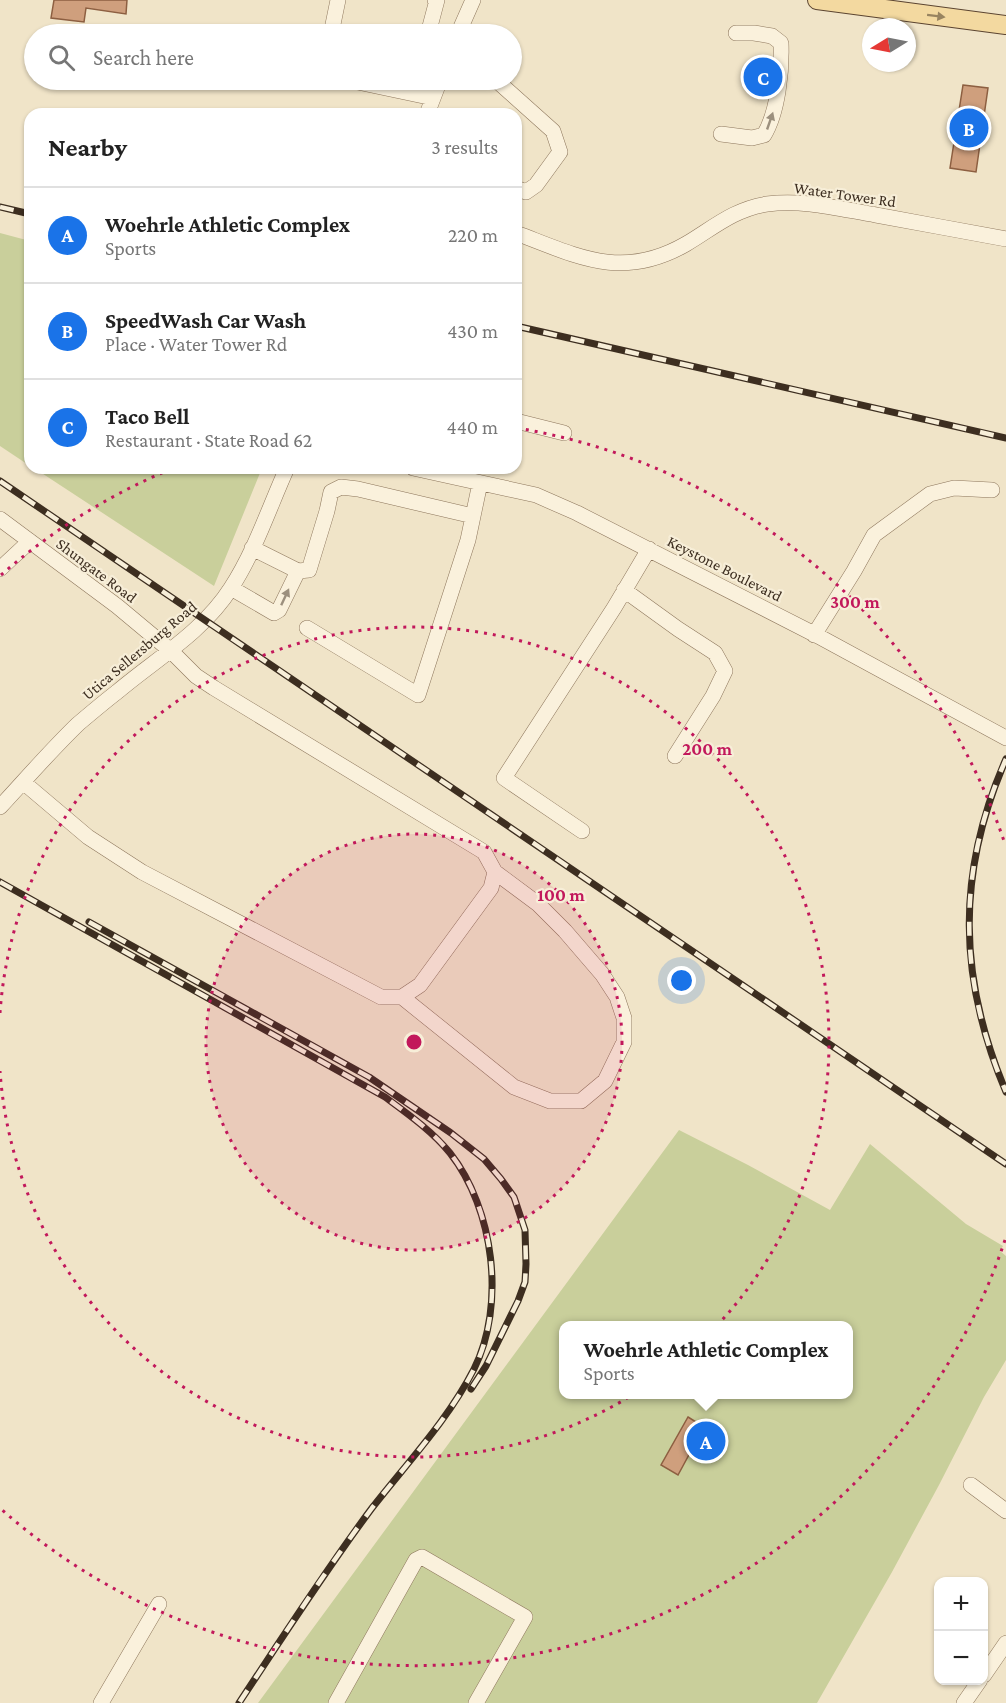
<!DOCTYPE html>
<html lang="en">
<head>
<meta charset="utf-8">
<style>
	:root { --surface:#fff; --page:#f2f2f2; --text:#222; --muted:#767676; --line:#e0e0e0; --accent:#1a73e8 }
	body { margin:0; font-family:"Crimson Pro",serif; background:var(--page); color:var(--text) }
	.controls { position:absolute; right:18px; bottom:18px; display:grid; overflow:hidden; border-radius:12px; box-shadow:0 2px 4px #0004 }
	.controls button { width:54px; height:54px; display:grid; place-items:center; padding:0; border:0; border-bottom:2px solid var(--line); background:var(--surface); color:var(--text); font:30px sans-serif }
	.compass { position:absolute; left:862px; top:18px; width:54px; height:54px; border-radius:50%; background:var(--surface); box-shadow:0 2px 4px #0004; rotate:260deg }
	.you { position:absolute; left:682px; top:981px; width:21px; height:21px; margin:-15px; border:4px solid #fff; border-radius:50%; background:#1a73e8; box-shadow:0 0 0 9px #1a73e833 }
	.badge { display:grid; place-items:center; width:39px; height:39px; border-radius:50%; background:var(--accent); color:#fff; font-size:20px; font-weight:700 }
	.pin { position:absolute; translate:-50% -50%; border:3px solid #fff; box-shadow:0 2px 6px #0006 }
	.popup { position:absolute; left:559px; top:1321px; width:294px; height:78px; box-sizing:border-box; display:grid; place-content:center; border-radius:12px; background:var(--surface); filter:drop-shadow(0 2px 4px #0005); font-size:20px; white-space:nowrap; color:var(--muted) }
	.popup b { font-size:22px; color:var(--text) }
	.popup::after { content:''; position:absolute; left:50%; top:100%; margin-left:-12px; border:12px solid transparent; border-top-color:var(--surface) }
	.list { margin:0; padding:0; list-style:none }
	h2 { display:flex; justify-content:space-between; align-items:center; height:78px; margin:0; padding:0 24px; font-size:26px }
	h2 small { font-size:20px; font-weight:400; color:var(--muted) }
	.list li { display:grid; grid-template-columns:39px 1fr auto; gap:18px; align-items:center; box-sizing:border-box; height:96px; padding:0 24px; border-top:2px solid var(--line) }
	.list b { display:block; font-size:22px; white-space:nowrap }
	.list p { margin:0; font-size:20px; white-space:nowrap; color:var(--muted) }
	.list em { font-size:20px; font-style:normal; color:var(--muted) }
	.icon { flex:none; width:33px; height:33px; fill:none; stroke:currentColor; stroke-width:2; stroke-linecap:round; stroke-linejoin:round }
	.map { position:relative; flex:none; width:1006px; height:1703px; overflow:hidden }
	.search { position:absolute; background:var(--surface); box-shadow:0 2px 4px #0004; left:24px; top:24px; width:498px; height:66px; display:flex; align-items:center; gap:15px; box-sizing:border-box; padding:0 21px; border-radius:33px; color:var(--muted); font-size:22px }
	.panel { position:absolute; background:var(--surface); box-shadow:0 2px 4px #0004; left:24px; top:108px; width:498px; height:366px; border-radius:18px }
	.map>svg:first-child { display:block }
	.green { fill:#c9cf9b; fill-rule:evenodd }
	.building { fill:#cf9f7d; stroke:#8d5f41; stroke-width:1.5 }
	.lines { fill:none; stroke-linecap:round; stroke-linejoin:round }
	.minor-casing { stroke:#8d765c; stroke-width:16 }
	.major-casing { stroke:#5b4430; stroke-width:20 }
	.minor { stroke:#faf1dc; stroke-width:15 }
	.major { stroke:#f3d9a0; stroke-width:18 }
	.rail-casing { stroke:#3d2e20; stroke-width:7 }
	.rail { stroke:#f7eed8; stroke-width:4.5; stroke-dasharray:14; stroke-linecap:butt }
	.oneway { fill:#988460 }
	.oneway2 { fill:#9c907e }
	.ring { fill:none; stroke:#c2185b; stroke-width:3; stroke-dasharray:3 6 }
	.labels { text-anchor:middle; stroke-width:4.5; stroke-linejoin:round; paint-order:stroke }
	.street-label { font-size:16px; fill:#3d2e20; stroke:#f7eed8 }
	.centre { fill:#c2185b; stroke:#f7eed8; stroke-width:3 }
	.ring-label { font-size:18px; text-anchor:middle; font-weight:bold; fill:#c2185b; stroke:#f7eed8; stroke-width:4.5; stroke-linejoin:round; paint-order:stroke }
</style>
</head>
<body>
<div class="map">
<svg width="1006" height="1703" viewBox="0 0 1006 1703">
	<rect width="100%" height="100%" fill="#f0e4c8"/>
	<path class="green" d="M0,233L30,241V466L0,446Z
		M34,468H262L214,586Z
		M679,1130L748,1165L830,1210L870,1144L966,1224L1003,1246L1000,1251L1006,1256V1360L984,1397L939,1485L892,1572L817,1703H258ZM564,1326H849V1394H564Z"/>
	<path class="building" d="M54,0H127L126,14L86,8L84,22L51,18Z
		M963,85L988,88L976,172L950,168Z
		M688,1417L704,1427L678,1475L661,1465Z"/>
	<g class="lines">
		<defs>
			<path id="minor" d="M331,34L338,0
				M428,34L437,0H435
				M458,34L473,0
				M348,80L433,98
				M496,80L553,131L560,152L536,185L526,192L516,188
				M427,114L440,80
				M721,134L752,138L764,135C778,112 782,70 781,43L772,36L754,33H736
				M516,233C577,256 622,281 686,244C713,228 734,209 767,204C803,199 840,209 876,215C919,223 963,231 1006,239
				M516,421L564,433
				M413,468L536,495L577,513L818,636L1006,738
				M0,519L117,606L171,651L196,676L214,688L484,852L495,872L491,888L420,985L402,997H381L142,872L88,837L23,782
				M252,548L298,571L309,570L327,511L331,492L341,487L358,489L473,516
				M0,569L30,541
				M231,588L274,613L279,610L298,571
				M624,590L678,629L715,653L725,671L713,696L675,756
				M307,628L418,695L468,540L480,483
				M814,635L854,571L874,535L930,494L954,488L992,490
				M0,807C26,779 51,750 78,724C91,713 104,702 117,692C156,659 203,632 231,588C255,551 269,508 287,468
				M582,831L504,778L614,608L649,549
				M402,997L514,1087L550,1101H581L605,1081L624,1042V1018L617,997L602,974L565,931L538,904L495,872
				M971,1485L1006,1511
				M984,1675L1006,1643
				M101,1703L159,1604
				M336,1703L416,1560L422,1557L525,1617L476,1703
				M964,1703L980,1680"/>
			<path id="major" d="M817,0L1006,25"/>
		</defs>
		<use href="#minor" class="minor-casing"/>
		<use href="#major" class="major-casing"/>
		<use href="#minor" class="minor"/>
		<use href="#major" class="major"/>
		<defs>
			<path id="rail" d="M0,207L30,214
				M516,326L1006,438
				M0,481L1006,1164
				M1006,759C956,873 958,978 1006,1092
				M0,882L385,1097C408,1114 432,1131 450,1153C494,1209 506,1305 474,1369C448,1420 407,1463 372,1508C325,1571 282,1638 239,1703
				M89,922L369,1077L451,1133L484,1159L501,1179L514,1197L525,1230L526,1264L525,1282L518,1301L486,1366L471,1389"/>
		</defs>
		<use href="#rail" class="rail-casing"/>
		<use href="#rail" class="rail"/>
	</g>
	<defs><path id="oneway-solid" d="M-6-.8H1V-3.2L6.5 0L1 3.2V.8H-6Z" transform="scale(1.5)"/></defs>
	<use class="oneway" href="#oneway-solid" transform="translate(936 16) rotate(7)"/>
	<g class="oneway2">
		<use href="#oneway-solid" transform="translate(770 121) rotate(-71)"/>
		<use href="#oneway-solid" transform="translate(285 597) rotate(-65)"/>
	</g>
	<circle cx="414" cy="1042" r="208" fill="#c2185b" fill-opacity=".12"/>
	<g class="ring">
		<circle cx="414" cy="1042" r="208"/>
		<path d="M0 1013A415 415 0 1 1 0 1071"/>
		<path d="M1005 1240A623 623 0 0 1 1 1509M1 575A623 623 0 0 1 171 469M517 428A623 623 0 0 1 1005 844"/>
	</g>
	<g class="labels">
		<g class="street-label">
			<text transform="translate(845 194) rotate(8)" y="6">Water Tower Rd</text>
			<text transform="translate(725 568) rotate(27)" y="6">Keystone Boulevard</text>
			<text transform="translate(97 570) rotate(37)" y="6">Shungate Road</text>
			<text transform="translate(139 650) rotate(-40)" y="6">Utica Sellersburg Road</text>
		</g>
	</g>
	<circle cx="414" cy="1042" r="9" class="centre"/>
	<g class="ring-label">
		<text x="855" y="608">300 m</text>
		<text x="707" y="755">200 m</text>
		<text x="561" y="901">100 m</text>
	</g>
</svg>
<div class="controls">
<button>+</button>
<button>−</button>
</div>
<svg class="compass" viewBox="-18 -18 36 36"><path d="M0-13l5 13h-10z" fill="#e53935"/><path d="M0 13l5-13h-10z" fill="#767676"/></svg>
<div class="you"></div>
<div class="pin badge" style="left:706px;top:1441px">A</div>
<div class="popup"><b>Woehrle Athletic Complex</b>Sports</div>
<div class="pin badge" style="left:969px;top:128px">B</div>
<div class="pin badge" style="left:763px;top:77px">C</div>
<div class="search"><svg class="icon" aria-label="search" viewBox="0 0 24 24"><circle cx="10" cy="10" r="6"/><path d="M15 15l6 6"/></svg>Search here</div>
<section class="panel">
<h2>Nearby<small>3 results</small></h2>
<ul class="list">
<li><span class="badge">A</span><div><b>Woehrle Athletic Complex</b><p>Sports</p></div><em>220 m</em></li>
<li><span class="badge">B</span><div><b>SpeedWash Car Wash</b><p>Place · Water Tower Rd</p></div><em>430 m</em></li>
<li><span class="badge">C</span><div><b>Taco Bell</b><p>Restaurant · State Road 62</p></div><em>440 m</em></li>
</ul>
</section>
</div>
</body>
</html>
